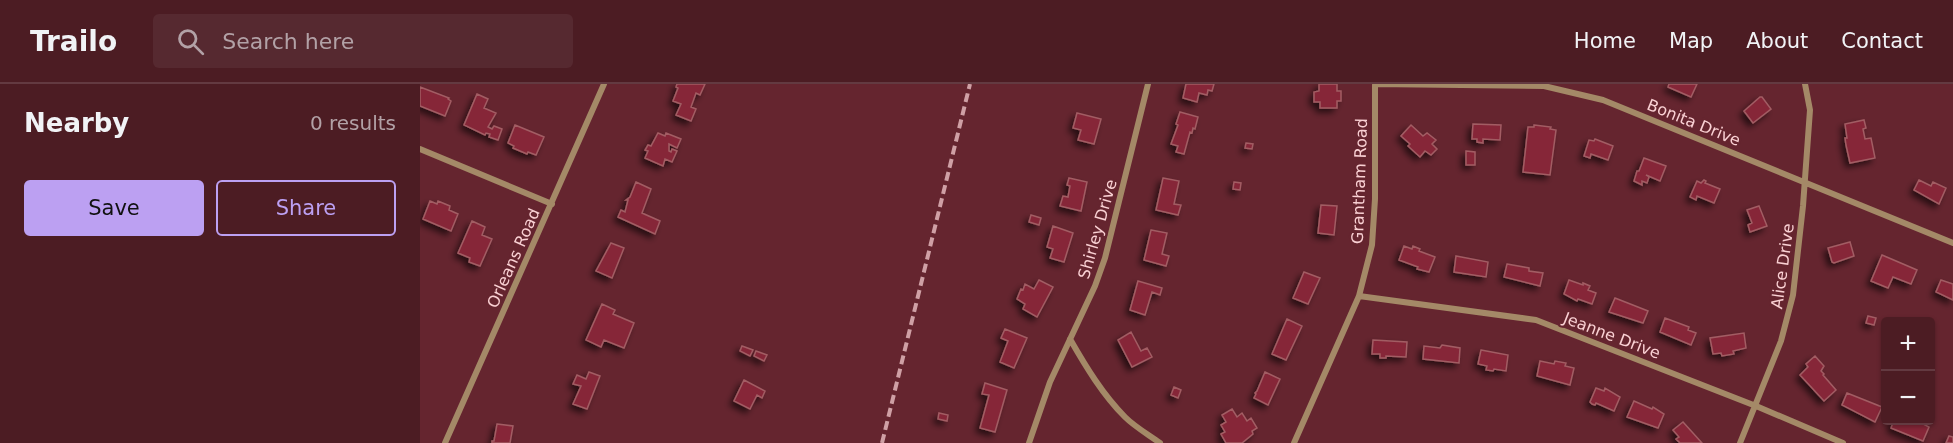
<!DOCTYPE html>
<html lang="en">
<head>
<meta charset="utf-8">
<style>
	:root { --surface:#4c1c23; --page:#562930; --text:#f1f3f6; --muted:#b2a1a6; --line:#633a41; --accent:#bca0f2 }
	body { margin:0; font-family:"DejaVu Sans",sans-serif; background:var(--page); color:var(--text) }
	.controls { position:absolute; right:18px; bottom:18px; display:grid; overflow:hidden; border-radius:6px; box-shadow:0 2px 4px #0004 }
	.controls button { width:54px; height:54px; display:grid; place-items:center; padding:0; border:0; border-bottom:2px solid var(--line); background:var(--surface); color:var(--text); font:30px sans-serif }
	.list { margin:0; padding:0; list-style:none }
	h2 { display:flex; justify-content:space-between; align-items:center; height:78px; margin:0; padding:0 24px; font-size:26px }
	h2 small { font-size:20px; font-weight:400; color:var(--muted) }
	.actions { display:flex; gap:12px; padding:18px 24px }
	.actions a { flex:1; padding:14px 0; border:2px solid var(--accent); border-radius:6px; text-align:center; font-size:21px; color:var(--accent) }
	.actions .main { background:var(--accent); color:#111 }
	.icon { flex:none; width:33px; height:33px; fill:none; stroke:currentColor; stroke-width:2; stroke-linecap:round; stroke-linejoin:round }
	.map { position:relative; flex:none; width:1533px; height:359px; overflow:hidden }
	header { display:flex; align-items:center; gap:36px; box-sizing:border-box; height:84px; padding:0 30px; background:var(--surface); border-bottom:2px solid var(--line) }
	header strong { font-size:28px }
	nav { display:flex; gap:33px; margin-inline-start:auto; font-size:21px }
	.search { width:420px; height:54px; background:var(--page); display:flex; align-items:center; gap:15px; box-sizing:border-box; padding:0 21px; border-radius:6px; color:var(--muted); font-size:22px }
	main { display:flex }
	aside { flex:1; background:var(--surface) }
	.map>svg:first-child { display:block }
	.building { fill:#862639; stroke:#a25d64; stroke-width:1.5; filter:url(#shadow) }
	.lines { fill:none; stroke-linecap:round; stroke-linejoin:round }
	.minor { stroke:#a48967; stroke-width:6 }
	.rail { stroke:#cfa0a5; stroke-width:4; stroke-dasharray:9 4.5; stroke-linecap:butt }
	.labels { text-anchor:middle; stroke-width:4.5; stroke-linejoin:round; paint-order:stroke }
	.street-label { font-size:16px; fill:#fad1d4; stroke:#65252f }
</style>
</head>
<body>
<header>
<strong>Trailo</strong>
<div class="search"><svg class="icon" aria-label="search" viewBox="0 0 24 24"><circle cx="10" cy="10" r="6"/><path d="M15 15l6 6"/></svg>Search here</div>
<nav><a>Home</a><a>Map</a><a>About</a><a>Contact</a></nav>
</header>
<main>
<aside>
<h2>Nearby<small>0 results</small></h2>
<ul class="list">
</ul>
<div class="actions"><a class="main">Save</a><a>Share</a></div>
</aside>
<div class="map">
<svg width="1533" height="359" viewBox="0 0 1533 359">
	<defs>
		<filter id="shadow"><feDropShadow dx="-4" dy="4" stdDeviation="3" flood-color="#0009"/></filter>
	</defs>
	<rect width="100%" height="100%" fill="#65252f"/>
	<path class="building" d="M257,0H285L280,11L276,9L271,23L276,25L271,37L256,31L261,20L253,17L258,4L256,3Z
		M766,0H794L792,7L788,6L787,11L779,9L777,18L763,14Z
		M899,0H917V7H921V17H917V24H900V18H894V8L899,7Z
		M1249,0H1277L1271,13L1248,3Z
		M0,3L29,14L28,15L31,17L25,32L0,22Z
		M57,10L68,15L64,24L76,29L68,43L72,45L74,42L82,45L78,56L69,53L70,50L66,49L65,51L44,41Z
		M1340,13H1342L1351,25L1333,39L1324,27Z
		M760,28L778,33L775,45L773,44L772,49L770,48L764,70L756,68L758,62L751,60L758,41L756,40Z
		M657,29L681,35L674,60L658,56L661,46L653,44Z
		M1444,36L1446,44L1443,45L1445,55L1451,54L1455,74L1430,79L1426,61L1425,54H1427L1425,40Z
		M1053,40L1081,41L1080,56L1063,55V59L1057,58V55H1052Z
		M95,41L124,53L116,71L108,68L107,70L93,64L94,62L88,59Z
		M991,41L1003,52L1007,49L1016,56L1012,60L1017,65L1011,71L1005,67L1000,73L988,62L990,60L981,52Z
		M1114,41L1131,43L1130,45L1136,46L1130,91L1103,88L1108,43H1114Z
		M238,49L245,52L246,49L261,55L257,64L249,60V67L251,68L252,65L257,67L252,78L245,75L243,82L225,74L228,67L225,66L228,61L231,62Z
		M1175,55L1193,62L1188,76L1171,70L1170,74L1164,72L1169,56L1174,57Z
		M826,59L833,60L832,65L825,64Z
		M1046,67L1055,68V81H1046Z
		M1224,74L1246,82L1240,97L1226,91L1229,93L1227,99L1222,97V101L1214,97L1217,87H1219Z
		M649,94L667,98L661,127L640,122L643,112L648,113L650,102L647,101Z
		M743,94L759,97L754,120L761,121L758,131L736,126Z
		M1284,96L1286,97L1285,99L1300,105L1294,119L1277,112L1276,116L1270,113L1277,97L1281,99Z
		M1499,96L1511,102L1513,98L1526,104L1519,120L1494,106Z
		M216,98L231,105L222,129L240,137L235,150L198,133L201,126L205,128L208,116H206L210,113Z
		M814,98L821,99L820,106L813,105Z
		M10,117L17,120L18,117L30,122L29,126L38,130L31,147L3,135Z
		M901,121L917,122L914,151L898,149Z
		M1339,122L1347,142L1330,148L1328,141L1332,139L1327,126Z
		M611,131L621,134L619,141L609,138Z
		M52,137L65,143L62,151L72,155L60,182L49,178L50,174L38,169Z
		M633,142L653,149L644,178L630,174L633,165L627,163Z
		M731,146L747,149L742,170L749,172L746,182L724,176Z
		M1430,158L1434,172L1414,179L1412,178L1408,164Z
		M191,159L204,164L192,194L176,187Z
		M984,162L992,165L993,162L1000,165L999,167L1015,173L1009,188L997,185L998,183L979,176Z
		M1462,171L1497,186L1491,200L1473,193L1468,204L1451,197Z
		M1036,172L1068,178L1066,193L1034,188Z
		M1087,180L1109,184V187L1123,189L1120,202L1084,193Z
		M884,188L900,194L888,220L873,214Z
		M619,196L633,203L617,233L603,225L605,220L597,215L601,205L603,206L605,200L614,205Z
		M1149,196L1163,201V199L1170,202L1168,206L1176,209L1172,220L1158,215L1157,217L1144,210Z
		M1521,196L1533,200V216L1516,208Z
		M718,197L742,204L740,211L732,208L725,231L710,226Z
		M1195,214L1228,227L1223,239L1189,228Z
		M182,220L195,226L193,230L214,239L204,264L184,256L181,263L166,256Z
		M1448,232L1456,234L1454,241L1446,239Z
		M1245,234L1269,243L1268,246L1276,249L1271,261L1240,248Z
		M867,235L882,242L866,276L852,270Z
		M585,245L607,254L594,284L580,278L588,257L581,254Z
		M711,248L721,267L727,264L732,273L712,283L698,256Z
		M1324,249L1326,264L1313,267L1314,270L1302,272L1301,269L1293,270L1290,254Z
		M953,256L987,258L986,273L966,272V274H960V270H952Z
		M1022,261L1040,264L1039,279L1003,275L1004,262L1020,264Z
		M322,262L333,266L330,272L320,267Z
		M1061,266L1088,271L1086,287L1074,285L1073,287L1066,286L1067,282L1058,280Z
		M336,267L347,271L344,277L334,272Z
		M1395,272L1404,282L1401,287L1404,290L1403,291L1416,306L1404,317L1380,291L1388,283L1386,280Z
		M1120,277L1134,280L1135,277L1146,279L1145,282L1154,284L1150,301L1117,292Z
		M169,288L180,292L167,325L153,320L161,302L153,300L157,291L166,295Z
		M845,288L860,295L848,321L834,314L836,310L835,309L837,307Z
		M324,296L345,307L342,314L337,311L330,325L314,317Z
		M565,299L587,306L575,348L560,344L569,311L562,310Z
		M754,303L761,306L758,314L751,311Z
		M1176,304L1184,307L1185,304L1200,313L1194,327L1176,319L1175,321L1172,320L1170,318Z
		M1427,309L1462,323L1455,338L1422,321Z
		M1214,317L1232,325L1233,323L1244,330L1238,344L1207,333Z
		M812,325L817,333L822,329L827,337L831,334L837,344L832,347L833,350L822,359H806L801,350L805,348L801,341L806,338L802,331Z
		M519,329L528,331L527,337L518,335Z
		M1474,336H1501L1504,338L1503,340L1509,343L1503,357L1471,344Z
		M1263,338L1282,359H1260L1256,355L1259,353L1253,346Z
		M77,340L93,342L90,359H72V357H74Z
		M1529,352L1533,353V359H1526Z"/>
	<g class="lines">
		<path class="minor" d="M955,0L1124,2L1183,16L1533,159
			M0,65L132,120
			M939,212L1116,236L1336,322L1423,359
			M650,255C666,283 683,311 705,333C715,343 729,351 740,359
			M25,359L184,0
			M609,359L630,298L675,202L685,174L728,0
			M874,359L939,212L952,161L955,115V0
			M1320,359L1361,257L1373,211L1383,122L1390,26L1385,0"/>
		<path class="rail" d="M462,359L550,0"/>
	</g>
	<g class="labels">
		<g class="street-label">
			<text transform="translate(1274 38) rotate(22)" y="6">Bonita Drive</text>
			<text transform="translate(939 97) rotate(-88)" y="6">Grantham Road</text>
			<text transform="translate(677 145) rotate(-74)" y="6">Shirley Drive</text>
			<text transform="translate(93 174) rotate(-66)" y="6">Orleans Road</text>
			<text transform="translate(1362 182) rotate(-82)" y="6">Alice Drive</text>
			<text transform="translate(1192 251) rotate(21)" y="6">Jeanne Drive</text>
		</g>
	</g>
</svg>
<div class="controls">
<button>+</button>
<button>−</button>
</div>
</div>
</main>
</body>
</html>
